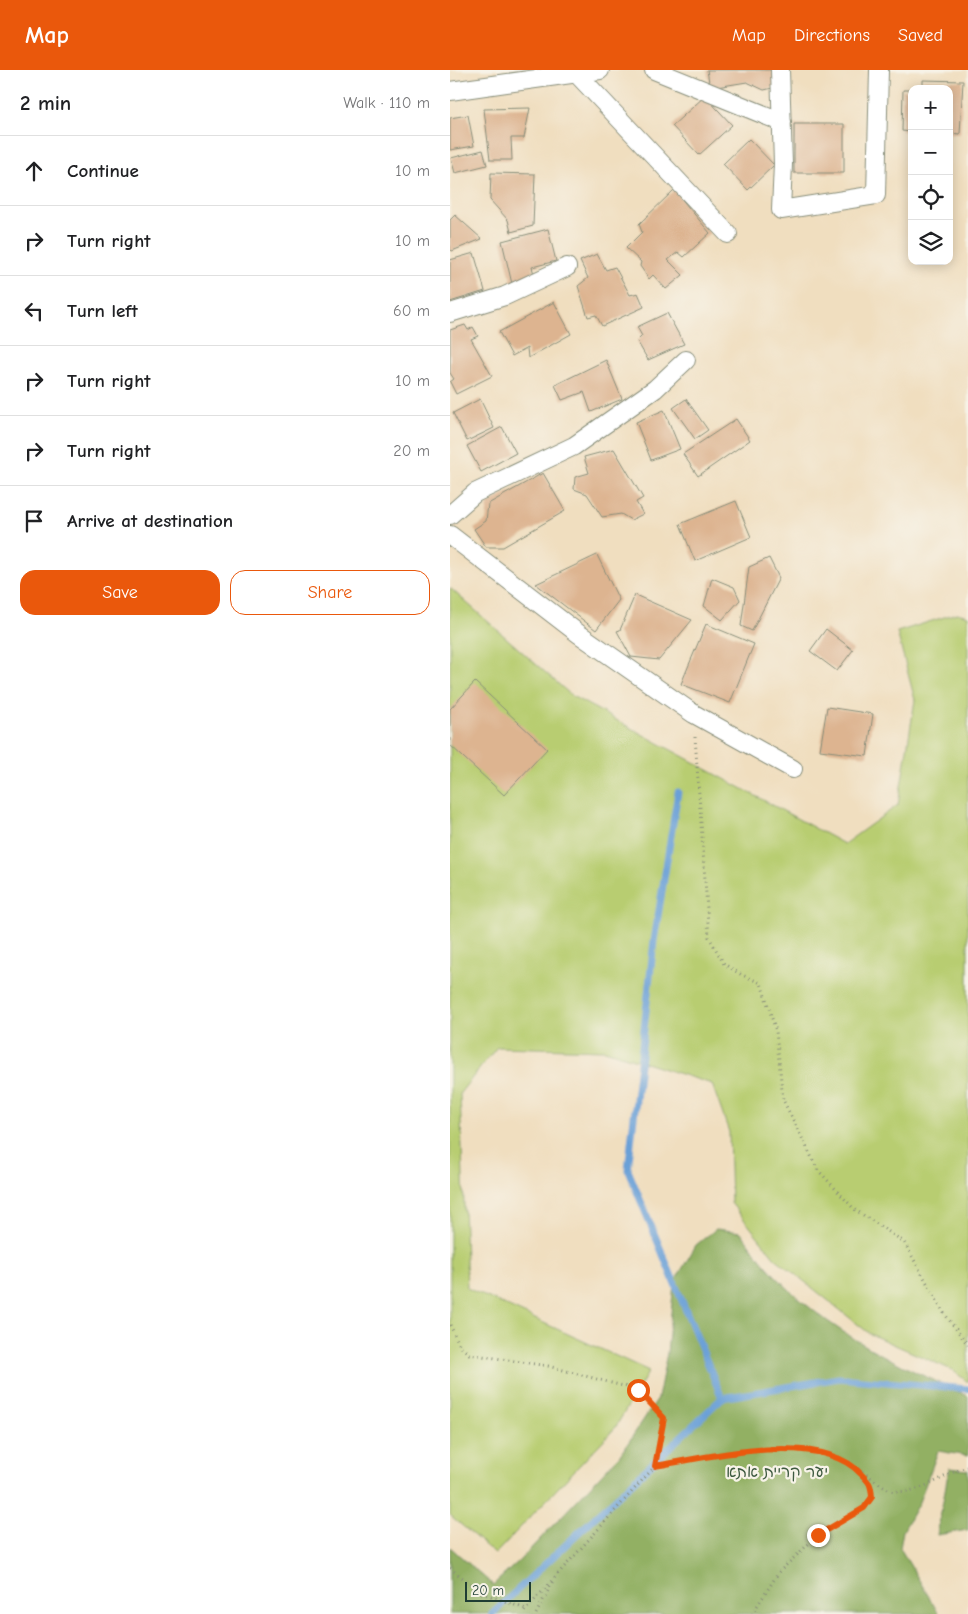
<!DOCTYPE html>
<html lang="en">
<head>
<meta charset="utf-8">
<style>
	:root { --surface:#fff; --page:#f2f2f2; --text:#202124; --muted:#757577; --line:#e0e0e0; --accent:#ea580c }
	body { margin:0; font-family:"Comic Neue","Playpen Sans Hebrew",sans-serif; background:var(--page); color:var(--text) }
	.controls { position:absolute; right:15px; top:15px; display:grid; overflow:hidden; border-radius:10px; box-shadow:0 2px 12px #0003 }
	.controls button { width:45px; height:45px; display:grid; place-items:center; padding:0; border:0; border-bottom:1px solid var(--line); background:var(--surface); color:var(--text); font:25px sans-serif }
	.scale { position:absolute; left:15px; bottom:12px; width:66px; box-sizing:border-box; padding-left:5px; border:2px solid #1f3d34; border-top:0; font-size:14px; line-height:18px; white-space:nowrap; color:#1f3d34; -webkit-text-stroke:4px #f7f3e8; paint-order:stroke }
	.stop { position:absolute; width:15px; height:15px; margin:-11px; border:4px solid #ea580c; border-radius:50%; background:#fff }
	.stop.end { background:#ea580c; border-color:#fff; box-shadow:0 1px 5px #0008 }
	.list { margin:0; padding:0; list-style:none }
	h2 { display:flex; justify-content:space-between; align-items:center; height:65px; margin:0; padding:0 20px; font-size:21px }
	h2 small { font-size:16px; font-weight:400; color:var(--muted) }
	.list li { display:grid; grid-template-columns:32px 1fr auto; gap:15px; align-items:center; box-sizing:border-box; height:70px; padding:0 20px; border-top:1px solid var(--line) }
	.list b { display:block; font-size:19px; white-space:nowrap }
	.list em { font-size:16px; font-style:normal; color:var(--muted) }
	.actions { display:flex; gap:10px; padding:15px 20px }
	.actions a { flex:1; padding:11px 0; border:1px solid var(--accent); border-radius:15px; text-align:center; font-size:18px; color:var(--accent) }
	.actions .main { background:var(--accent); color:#fff }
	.icon { flex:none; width:28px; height:28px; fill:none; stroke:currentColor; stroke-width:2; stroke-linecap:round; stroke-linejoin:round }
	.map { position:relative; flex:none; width:518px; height:1544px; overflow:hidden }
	header { display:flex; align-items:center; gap:30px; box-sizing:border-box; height:70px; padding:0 25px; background:var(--accent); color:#fff }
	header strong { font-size:24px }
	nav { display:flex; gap:28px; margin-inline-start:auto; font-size:18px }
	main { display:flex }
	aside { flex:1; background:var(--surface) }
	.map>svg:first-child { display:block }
	.green { fill:#b8cd71; stroke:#6c8552 }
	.forest { fill:#92b063; stroke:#58764c }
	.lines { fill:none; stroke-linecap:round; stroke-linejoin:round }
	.stream { stroke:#6aa0d7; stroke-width:7 }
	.building { fill:#ddb490 }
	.minor-casing { stroke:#888e7a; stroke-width:20 }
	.path { stroke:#888e7a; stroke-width:3; stroke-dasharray:1 4; stroke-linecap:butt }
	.minor { stroke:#fff; stroke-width:18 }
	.route { stroke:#ea580c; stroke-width:6 }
	.labels { text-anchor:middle; stroke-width:4.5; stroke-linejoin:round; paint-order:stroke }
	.park-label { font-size:16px; fill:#3e5a40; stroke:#f7f3e8 }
</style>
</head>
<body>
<header>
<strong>Map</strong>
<nav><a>Map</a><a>Directions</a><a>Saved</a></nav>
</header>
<main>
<aside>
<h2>2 min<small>Walk · 110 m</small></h2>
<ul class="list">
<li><svg class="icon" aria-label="ahead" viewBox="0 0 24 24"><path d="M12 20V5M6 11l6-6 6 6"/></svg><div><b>Continue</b></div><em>10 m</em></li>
<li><svg class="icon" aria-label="right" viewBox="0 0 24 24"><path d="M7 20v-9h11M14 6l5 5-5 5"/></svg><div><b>Turn right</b></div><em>10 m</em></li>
<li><svg class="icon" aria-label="left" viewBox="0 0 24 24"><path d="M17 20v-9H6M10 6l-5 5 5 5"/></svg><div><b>Turn left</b></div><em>60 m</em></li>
<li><svg class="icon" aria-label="right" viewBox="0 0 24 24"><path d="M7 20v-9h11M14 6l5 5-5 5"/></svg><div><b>Turn right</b></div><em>10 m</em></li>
<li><svg class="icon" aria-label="right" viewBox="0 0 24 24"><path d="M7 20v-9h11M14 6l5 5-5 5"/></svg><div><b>Turn right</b></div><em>20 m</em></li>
<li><svg class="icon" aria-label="arrive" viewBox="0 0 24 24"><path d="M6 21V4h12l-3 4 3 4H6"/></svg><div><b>Arrive at destination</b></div></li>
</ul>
<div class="actions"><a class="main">Save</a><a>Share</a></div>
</aside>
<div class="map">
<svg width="518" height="1544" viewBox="0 0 518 1544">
	<rect width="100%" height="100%" fill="#f7f3e8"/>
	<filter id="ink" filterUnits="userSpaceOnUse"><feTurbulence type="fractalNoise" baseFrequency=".02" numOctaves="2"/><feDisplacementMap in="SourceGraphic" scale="10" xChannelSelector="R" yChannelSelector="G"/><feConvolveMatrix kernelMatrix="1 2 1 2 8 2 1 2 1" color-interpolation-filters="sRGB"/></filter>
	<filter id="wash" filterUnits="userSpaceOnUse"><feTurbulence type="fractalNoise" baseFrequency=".0096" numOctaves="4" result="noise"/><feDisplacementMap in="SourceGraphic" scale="20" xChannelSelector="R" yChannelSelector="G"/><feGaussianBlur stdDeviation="1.12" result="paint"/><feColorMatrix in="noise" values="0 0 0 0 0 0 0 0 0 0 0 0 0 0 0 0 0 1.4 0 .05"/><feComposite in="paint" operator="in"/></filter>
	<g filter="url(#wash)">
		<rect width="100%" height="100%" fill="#f0debf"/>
		<path class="green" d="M0,518L122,626L394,774L448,735L465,630L447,562L507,543L518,546V1312L502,1300L420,1264L325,1188L281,1133L279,1062L262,1014L155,980L47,977L10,1023L17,1218L199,1301L165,1358L45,1484L0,1445Z"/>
		<path class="forest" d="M266,1159L291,1162C347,1247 428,1286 518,1326V1386L488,1381L469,1432L453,1461L450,1478L489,1544H0V1477L43,1515L69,1491L170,1385L208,1328L217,1283L224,1213L246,1175Z
			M499,1398L518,1400V1460L487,1465Z"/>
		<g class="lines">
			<path class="stream" d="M228,722L204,871L178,1100L272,1328
				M42,1544L272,1328L389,1308L518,1319"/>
		</g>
		<g id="blocks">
			<path class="building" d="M257,0H322L327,17L314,20L297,12L260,18Z
				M473,10L513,11L510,64L499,63V19H473Z
				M453,20H462V62L452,61Z
				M255,26L282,55L249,85L222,56Z
				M80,38L74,68H61L62,90H40L34,39Z
				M18,45L24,76L0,80V48Z
				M344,54H394V103H344Z
				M299,69L324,95L298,120L273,94Z
				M33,80L37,95L5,103L1,88Z
				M41,103L85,104L83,156L61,162L58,150L40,130Z
				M224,120L260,163L234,187L228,182L218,190L233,205L216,219L203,205L199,209L190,196L191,192L176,178L192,162L189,154Z
				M5,145L32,169L2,181L0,179V150Z
				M98,159L106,191L82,197L85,208L62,214L52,171Z
				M24,183L35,221L0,232V190Z
				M147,184L156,200L165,197L180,225L188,223L194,237L152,256L146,245L138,247L128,216L138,208L130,191Z
				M104,232L121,264L78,288L77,278L62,286L49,262Z
				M217,243L234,274L198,290L187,271L192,266L187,257Z
				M15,255L18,260L23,257L28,266L21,269L42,306L6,324L0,312L4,309L0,303V260Z
				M156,290L172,329L141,342L134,322L112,330L105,315Z
				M30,329L44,358L17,371L3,343Z
				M236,329L258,360L245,369L223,338Z
				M214,340L230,379L201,390L186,352Z
				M286,349L300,370L248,406L233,384Z
				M52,357L66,383L31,402L17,376Z
				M164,379L193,428L186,432L193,444L181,450L171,444L152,447L137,424L124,419L125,407L139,403L134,387Z
				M93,403L115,441L53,477H36L24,459L36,451L38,434Z
				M286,431L301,467L245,491L230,454Z
				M147,485L169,530L146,560L86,514Z
				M319,488L329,508L302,561L291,556L299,497Z
				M262,508L284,517L290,530L272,550L254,536Z
				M185,525L242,550L209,590L181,587L167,561L170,560Z
				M256,554L304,574L280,633L231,614Z
				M376,559L403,580L387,601L360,581Z
				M25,612L97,679L54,725L0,675V639Z
				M377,637L423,644L417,686L370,680Z"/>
		</g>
	</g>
	<g filter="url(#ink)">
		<use href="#blocks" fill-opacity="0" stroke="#888e7a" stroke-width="1"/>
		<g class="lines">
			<defs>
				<path id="minor" d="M204,0L332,52
					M330,0L333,94L331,140L426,125L429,0
					M127,4L278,164
					M0,21L150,0
					M0,243L55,226L117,197
					M0,445L25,423L124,376L205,319L236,290
					M0,465L129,564L244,644L343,699"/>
			</defs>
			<use href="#minor" class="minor-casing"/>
			<path class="path" d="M245,667L259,867L274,894L292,905L311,913L326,961L333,1030L368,1100L404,1139L454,1172L494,1243L518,1275
				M0,1255L10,1276L19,1284L98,1296L188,1320L214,1348L205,1396L72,1544
				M205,1396C259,1387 370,1359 411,1404C420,1413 421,1414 422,1427L414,1438L368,1465L329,1502L302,1544
				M408,1399C417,1404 432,1417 441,1420C466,1428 495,1403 518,1397
				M0,1498L32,1523L76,1539
				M86,1544L103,1511"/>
			<use href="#minor" class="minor"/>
		</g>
	</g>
	<g class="lines" filter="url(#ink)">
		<path class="route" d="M188,1320L214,1348L205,1396C259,1387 370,1359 411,1404C420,1413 421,1414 422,1427L414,1438L368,1465"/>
	</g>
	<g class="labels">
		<g class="park-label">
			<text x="327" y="1407">יער קריית אתא</text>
		</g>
	</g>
</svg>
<div class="controls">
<button>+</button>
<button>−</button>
<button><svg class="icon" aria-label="locate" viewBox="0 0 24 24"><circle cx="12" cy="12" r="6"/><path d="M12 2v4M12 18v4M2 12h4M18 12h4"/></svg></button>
<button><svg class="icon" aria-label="layers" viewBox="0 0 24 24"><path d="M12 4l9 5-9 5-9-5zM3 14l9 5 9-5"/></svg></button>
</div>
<div class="scale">20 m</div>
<div class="stop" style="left:188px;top:1320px"></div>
<div class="stop end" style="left:368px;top:1465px"></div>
</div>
</main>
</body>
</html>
